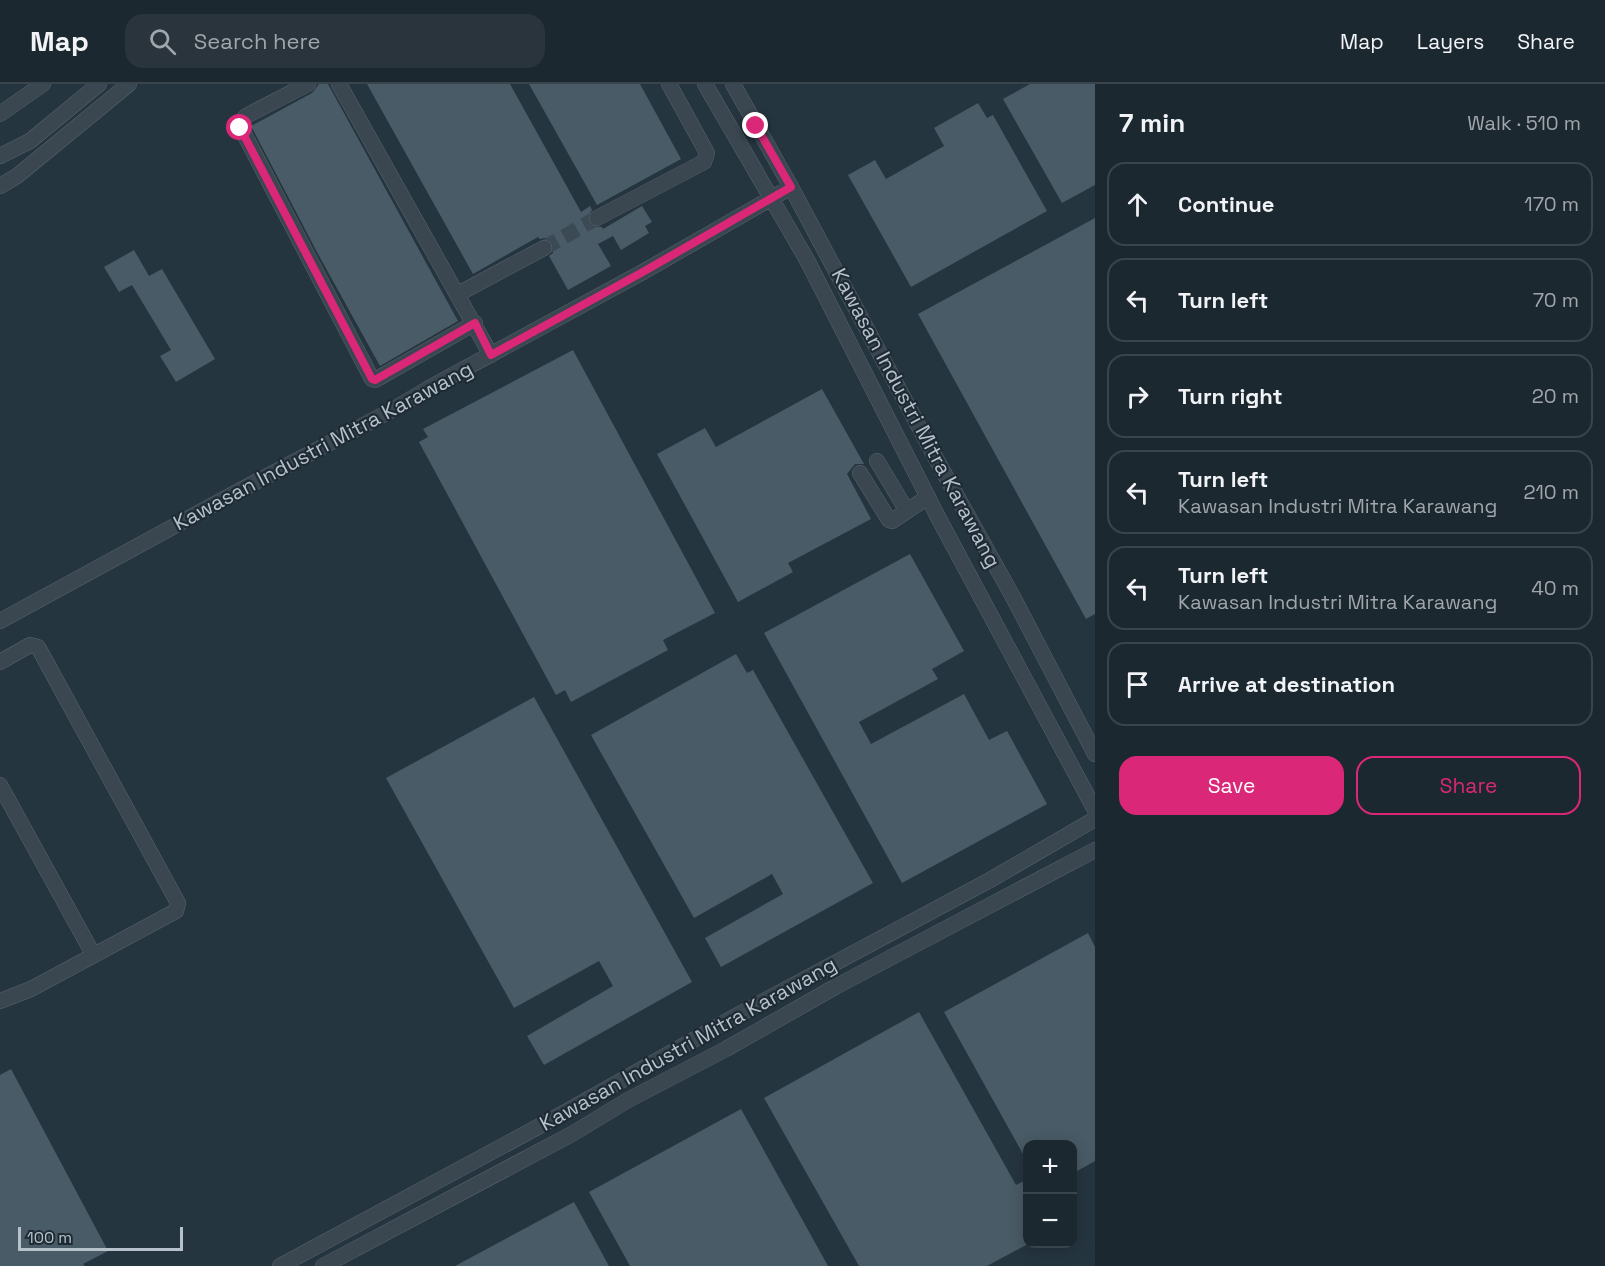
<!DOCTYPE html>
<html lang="en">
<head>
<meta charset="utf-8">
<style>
	:root { --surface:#1c2830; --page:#29343c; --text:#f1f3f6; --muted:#a0a6ab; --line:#3a444c; --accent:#db2777 }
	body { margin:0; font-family:"Space Grotesk",sans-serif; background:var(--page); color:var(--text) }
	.controls { position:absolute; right:18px; bottom:18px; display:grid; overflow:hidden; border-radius:12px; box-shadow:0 3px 15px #0003 }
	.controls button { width:54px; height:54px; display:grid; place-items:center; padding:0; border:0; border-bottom:2px solid var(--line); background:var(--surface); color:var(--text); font:30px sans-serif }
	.scale { position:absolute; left:18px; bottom:15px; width:165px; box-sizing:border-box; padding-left:6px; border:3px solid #b6c1cb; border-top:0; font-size:16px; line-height:21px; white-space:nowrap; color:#b6c1cb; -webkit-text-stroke:4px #1e2b35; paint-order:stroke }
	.stop { position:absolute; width:18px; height:18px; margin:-14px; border:4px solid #db2777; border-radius:50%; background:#fff }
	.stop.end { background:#db2777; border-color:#fff; box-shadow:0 2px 6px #0008 }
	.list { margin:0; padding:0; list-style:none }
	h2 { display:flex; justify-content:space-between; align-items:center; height:78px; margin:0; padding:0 24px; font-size:26px }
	h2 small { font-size:20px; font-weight:400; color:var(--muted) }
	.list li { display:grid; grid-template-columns:39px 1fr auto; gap:18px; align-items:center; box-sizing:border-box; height:84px; margin:0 12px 12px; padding:0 12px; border:2px solid var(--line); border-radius:18px }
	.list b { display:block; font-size:22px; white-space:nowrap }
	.list p { margin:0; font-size:20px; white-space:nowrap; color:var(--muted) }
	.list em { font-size:20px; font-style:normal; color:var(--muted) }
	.actions { display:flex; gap:12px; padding:18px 24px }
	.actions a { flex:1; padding:14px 0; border:2px solid var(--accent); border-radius:18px; text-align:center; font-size:21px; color:var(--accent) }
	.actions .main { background:var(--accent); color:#fff }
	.icon { flex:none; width:33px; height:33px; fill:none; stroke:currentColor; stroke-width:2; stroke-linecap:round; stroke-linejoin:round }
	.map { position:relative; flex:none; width:1095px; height:1182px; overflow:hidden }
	header { display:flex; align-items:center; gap:36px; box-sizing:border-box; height:84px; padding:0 30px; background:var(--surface); border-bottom:2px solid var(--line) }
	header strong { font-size:28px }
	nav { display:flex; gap:33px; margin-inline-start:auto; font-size:21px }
	.search { width:420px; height:54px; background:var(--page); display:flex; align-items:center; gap:15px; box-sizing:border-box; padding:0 21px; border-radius:18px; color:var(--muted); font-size:22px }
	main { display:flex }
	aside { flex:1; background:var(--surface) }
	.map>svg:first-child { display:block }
	.building { fill:#495b66 }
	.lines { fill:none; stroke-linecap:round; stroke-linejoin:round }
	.minor-tunnel { stroke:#3b4a55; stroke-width:15; stroke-dasharray:15 8; stroke-linecap:butt }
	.minor-casing { stroke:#57646e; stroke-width:16 }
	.minor { stroke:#3a4650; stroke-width:15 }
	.route { stroke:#db2777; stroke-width:8 }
	.labels { text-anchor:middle; stroke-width:4.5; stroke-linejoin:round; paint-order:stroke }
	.street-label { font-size:21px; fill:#b6c1cb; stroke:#1e2b35 }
</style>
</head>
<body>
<header>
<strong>Map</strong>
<div class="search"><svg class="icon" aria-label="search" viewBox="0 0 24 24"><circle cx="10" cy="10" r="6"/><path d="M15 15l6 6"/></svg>Search here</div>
<nav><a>Map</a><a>Layers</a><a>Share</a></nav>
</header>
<main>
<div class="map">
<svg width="1095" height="1182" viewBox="0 0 1095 1182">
	<rect width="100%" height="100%" fill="#253540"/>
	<path class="building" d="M319,0H328L458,237L380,282L318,170L251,42L312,9Z
		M367,0H510L581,128L590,122L592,126L587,134L591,142L602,143L603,145L642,122L652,138L645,142L649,149L621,166L613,152L598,160L611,182L568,206L549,172L553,169V160L545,154L540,155L538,153L473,190Z
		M529,0H640L681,75L597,121Z
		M1030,0H1095V101L1062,119L1003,15Z
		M978,19L987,34L993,31L1047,127L911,203L848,91L875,76L886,95L944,62L934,44Z
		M1095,134V530L1086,535L918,230Z
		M134,166L149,192L162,185L215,275L176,298L160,272L171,266L132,201L119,208L104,183Z
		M573,266L715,529L663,556L668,566L571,618L565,606L556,611L419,358L428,353L423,345Z
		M822,305L864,380H855L847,390L871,435L788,479L793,488L738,518L657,370L705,344L716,363Z
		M910,470L964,567L932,585L938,595L859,638L871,660L964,610L989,656L1007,647L1047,720L902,799L764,549Z
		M736,570L747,589L753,586L873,799L721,883L705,854L783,810L772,790L694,834L591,651Z
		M534,613L692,898L544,981L527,952L613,902L599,877L514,924L386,694Z
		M1088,849L1095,863V1077L1072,1090V1060H1028V1079L944,928Z
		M919,928L1016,1101L1028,1095V1160L987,1182H859L764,1014Z
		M11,985L108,1167L83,1180L85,1182H0V991Z
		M741,1025L828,1182H630L589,1108Z
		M574,1118L609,1182H455Z"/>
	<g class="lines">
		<path class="minor-tunnel" d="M544,164L597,134"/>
		<defs>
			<path id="minor" d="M308,0L246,32L241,38V44L372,295L375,296L475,239
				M339,0L491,271
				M705,0L807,176L939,435L1095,726
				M733,0L791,103L934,371L1013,513L1095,670
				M0,30L43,0
				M0,72L30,57L99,0
				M0,102L17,92L129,0
				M597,134L704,78L707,69L669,0
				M458,210L544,164
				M877,377L907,427
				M860,389L889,436L892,437L928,413
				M0,537L235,409L394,325L429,304L641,189L791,103
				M0,578L30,561L38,563L178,819L176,827L31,905L0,917
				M0,701L93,870
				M280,1182L560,1031L736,932L990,796L1095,735
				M323,1182L572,1050L628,1016L726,965L835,903L1095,766"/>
		</defs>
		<use href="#minor" class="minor-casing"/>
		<use href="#minor" class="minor"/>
	</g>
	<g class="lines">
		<path class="route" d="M240,44L372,295L375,296L475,239L491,271L641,189L791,103L756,42"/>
	</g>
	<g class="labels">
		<g class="street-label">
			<text transform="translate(916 334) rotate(62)" y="7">Kawasan Industri Mitra Karawang</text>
			<text transform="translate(323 362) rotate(-28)" y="7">Kawasan Industri Mitra Karawang</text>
			<text transform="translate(688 960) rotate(-29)" y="7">Kawasan Industri Mitra Karawang</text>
		</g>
	</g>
</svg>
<div class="controls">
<button>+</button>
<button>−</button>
</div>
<div class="scale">100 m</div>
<div class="stop" style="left:240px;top:44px"></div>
<div class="stop end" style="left:756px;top:42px"></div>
</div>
<aside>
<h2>7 min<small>Walk · 510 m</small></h2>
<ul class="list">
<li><svg class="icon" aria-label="ahead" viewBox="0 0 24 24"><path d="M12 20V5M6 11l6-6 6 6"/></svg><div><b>Continue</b></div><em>170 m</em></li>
<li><svg class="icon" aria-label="left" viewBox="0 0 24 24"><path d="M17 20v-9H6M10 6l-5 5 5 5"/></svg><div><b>Turn left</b></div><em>70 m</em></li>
<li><svg class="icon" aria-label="right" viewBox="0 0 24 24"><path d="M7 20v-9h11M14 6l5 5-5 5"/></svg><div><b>Turn right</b></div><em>20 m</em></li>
<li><svg class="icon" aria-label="left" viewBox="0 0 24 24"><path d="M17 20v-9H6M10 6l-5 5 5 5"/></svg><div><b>Turn left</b><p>Kawasan Industri Mitra Karawang</p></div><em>210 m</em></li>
<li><svg class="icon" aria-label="left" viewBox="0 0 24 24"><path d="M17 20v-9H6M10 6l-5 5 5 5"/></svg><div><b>Turn left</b><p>Kawasan Industri Mitra Karawang</p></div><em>40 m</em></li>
<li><svg class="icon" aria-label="arrive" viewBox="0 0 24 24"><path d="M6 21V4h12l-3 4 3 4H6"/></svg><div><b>Arrive at destination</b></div></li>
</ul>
<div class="actions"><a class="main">Save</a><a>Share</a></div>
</aside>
</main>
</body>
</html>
